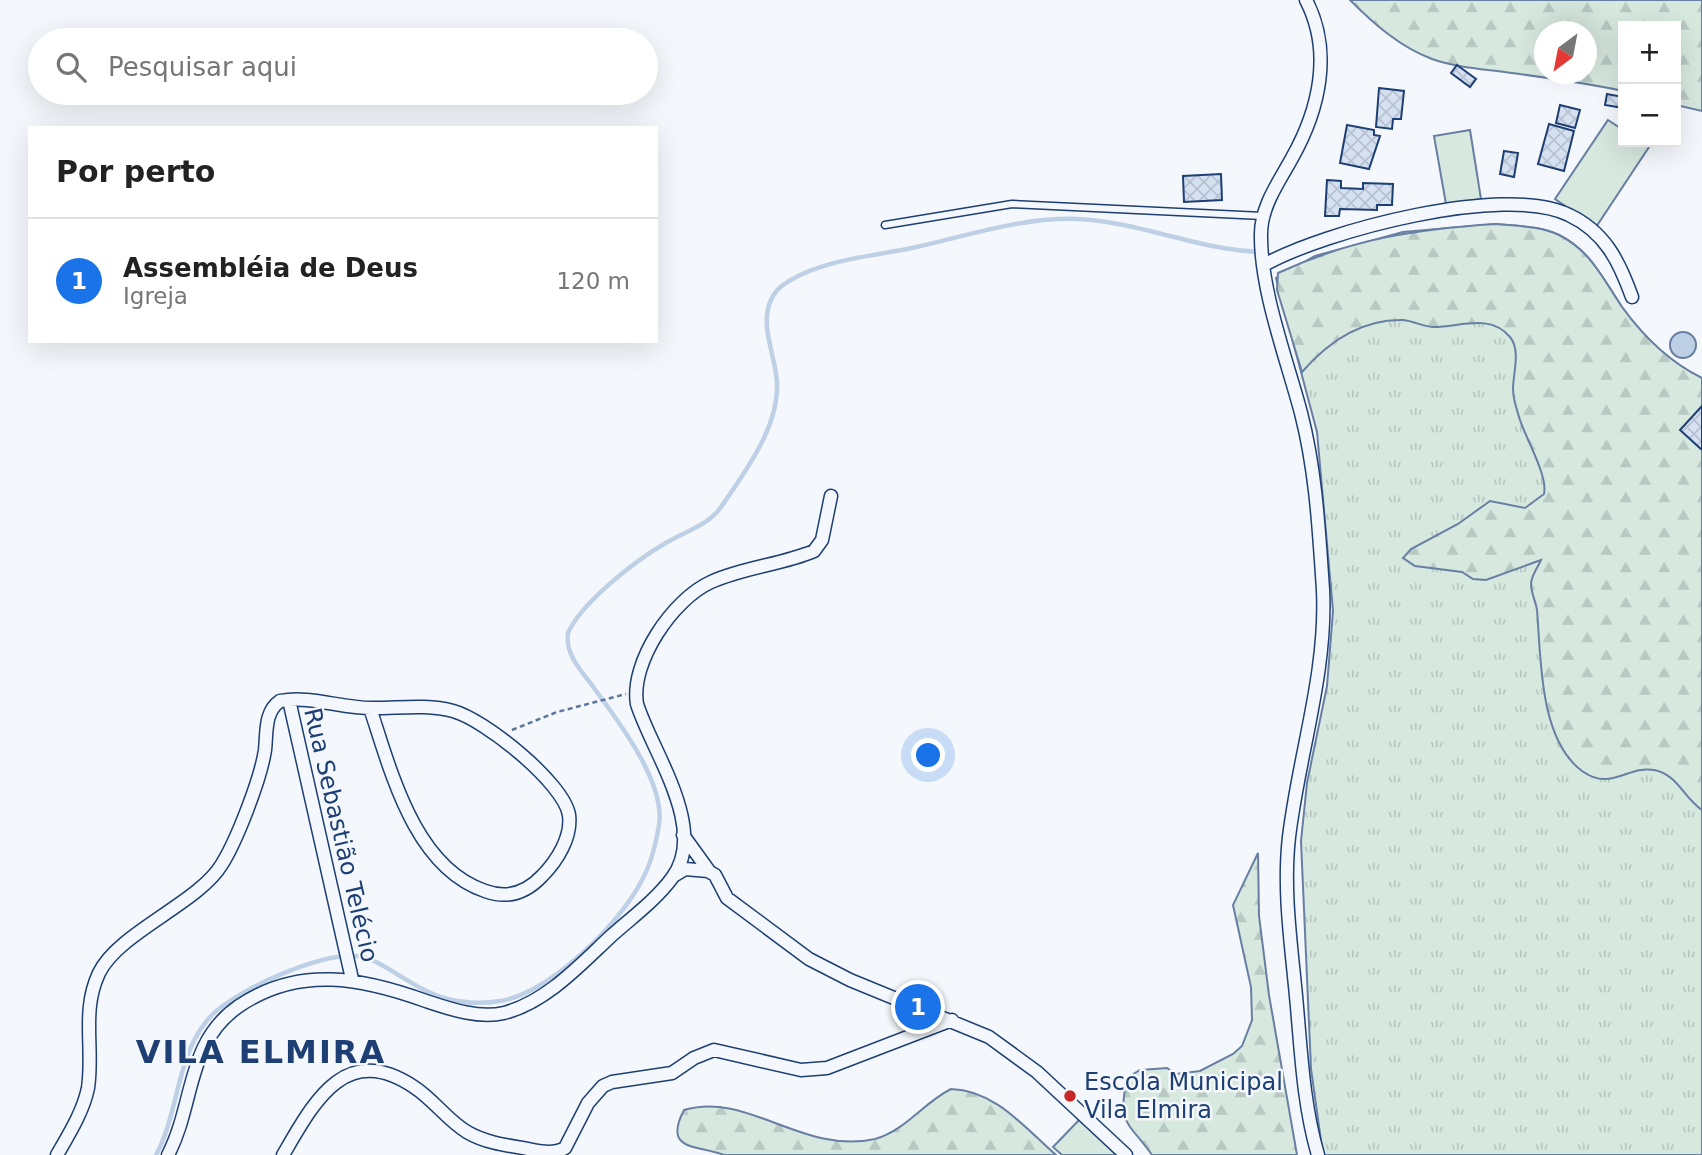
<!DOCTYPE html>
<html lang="pt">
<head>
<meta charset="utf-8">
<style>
	:root { --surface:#fff; --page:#f6f6f6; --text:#222; --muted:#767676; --line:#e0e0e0; --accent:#1a73e8 }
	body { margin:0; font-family:"DejaVu Sans",sans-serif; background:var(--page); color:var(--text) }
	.controls { position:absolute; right:21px; top:21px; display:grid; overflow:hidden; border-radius:0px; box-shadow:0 7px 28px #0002 }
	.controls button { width:63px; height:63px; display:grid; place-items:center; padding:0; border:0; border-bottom:2px solid var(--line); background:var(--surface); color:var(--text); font:35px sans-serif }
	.compass { position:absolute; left:1534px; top:21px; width:63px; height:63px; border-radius:50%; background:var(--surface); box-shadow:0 7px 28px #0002; rotate:212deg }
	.you { position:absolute; left:929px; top:756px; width:24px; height:24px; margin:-18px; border:5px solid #fff; border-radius:50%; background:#1a73e8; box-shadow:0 0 0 10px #1a73e833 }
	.badge { display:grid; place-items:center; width:46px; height:46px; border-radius:50%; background:var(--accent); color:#fff; font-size:23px; font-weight:700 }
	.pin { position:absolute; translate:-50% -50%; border:4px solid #fff; box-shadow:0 2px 7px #0006 }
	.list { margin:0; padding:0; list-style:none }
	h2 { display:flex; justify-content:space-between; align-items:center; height:91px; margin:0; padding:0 28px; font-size:30px }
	h2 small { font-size:23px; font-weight:400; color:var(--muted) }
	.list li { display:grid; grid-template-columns:46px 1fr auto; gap:21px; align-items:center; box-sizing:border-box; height:126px; padding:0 28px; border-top:2px solid var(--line) }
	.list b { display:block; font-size:26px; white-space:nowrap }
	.list p { margin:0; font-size:23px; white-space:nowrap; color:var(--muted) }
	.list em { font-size:23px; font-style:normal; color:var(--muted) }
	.icon { flex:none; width:38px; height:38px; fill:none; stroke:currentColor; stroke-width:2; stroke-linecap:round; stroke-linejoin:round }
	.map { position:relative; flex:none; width:1702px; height:1155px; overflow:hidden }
	.search { position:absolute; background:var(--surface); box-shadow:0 7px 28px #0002; left:28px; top:28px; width:630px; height:77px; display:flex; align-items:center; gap:18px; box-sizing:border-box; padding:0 24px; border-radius:38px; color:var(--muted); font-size:26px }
	.panel { position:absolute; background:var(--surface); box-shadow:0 7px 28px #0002; left:28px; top:126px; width:630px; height:217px; border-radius:0px }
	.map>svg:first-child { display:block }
	.grass { fill:url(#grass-tufts); stroke:#687fa3; stroke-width:2 }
	.forest { fill:url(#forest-firs); stroke:#687fa3; stroke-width:2; fill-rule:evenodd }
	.garden { fill:#d7e8df; stroke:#687fa3; stroke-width:2 }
	.water { fill:#bed0e5; stroke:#687fa3; stroke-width:2 }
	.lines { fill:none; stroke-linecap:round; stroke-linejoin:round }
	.stream { stroke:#bed0e5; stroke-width:4.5 }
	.building { fill:url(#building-cross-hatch); stroke:#1d3f73; stroke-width:2 }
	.lane-casing { stroke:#1d3f73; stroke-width:9 }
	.street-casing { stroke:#1d3f73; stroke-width:15 }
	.path { stroke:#5e769c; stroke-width:2.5; stroke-dasharray:5 3.5; stroke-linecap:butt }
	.lane { stroke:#f4f7fb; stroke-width:6 }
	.street { stroke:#f4f7fb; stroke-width:12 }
	.poi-dot { fill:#c62828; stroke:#f4f7fb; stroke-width:2.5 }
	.labels { text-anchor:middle; stroke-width:5; stroke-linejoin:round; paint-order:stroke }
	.street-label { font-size:24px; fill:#1d3f73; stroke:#f4f7fb }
	.poi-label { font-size:24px; fill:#1d3f73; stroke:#f4f7fb; text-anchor:start }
	.district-label { font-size:32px; font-weight:bold; letter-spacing:2px; fill:#1d3f73; stroke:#f4f7fb }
</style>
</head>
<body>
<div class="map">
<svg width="1702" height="1155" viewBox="0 0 1702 1155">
	<defs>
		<pattern id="grass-tufts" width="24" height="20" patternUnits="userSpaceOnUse" patternTransform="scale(1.75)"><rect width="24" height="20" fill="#d7e8df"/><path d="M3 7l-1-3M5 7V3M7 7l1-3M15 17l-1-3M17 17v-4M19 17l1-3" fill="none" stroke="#b8c8c3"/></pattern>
		<pattern id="forest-firs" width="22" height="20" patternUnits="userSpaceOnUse" patternTransform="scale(1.75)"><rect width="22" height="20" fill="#d7e8df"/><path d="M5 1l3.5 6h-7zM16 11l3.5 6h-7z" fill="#b8c8c3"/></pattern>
		<pattern id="building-cross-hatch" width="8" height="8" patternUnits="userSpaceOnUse" patternTransform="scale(1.75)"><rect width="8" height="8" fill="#d5e0f0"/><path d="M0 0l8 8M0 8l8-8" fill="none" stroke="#b6c1d1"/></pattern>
	</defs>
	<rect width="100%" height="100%" fill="#f4f7fb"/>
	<path class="grass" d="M1496,224C1516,226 1540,226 1559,235C1591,251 1603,279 1622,307C1643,336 1669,362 1702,378V1155H1323L1311,1069L1301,841L1307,783L1327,686L1333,611L1317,432L1276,278L1315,256L1403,232Z"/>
	<path class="forest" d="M1350,0H1702V111L1676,105V26H1623V91C1587,83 1549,78 1512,73C1485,69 1458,68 1432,59C1400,47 1374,24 1350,0ZM1544,32H1586V74H1544Z
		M1496,224C1516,226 1540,226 1559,235C1591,251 1603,279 1622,307C1643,336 1669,362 1702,378V810C1684,798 1677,774 1654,770C1628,765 1611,792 1582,771C1539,739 1541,658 1537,610C1536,602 1531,593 1531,584C1531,576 1538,567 1541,560L1486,580L1473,579L1462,572L1415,566L1403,558L1411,549L1458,524L1490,501L1525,508L1544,494C1548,476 1527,441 1520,420C1517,410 1513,400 1513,389C1513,374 1521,350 1510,337C1490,313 1460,327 1434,327C1424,327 1414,321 1403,320C1361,319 1328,342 1302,372L1277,290L1278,273C1352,239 1415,229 1496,224Z
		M1258,853L1259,916L1269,995L1297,1155H1152C1128,1121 1117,1125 1127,1078L1140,1070L1167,1068L1176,1074L1200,1071L1233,1054L1242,1046L1252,1020L1251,987L1233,905Z
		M951,1089C995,1090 1025,1128 1056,1155H724C699,1145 662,1152 684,1110C748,1091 802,1155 875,1139C906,1130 923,1103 951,1089Z"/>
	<path class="garden" d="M1608,120L1623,130V142H1641L1649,147L1596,227L1555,199Z
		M1470,130L1481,199L1446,204L1434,136Z
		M1081,1118L1119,1155H1062L1053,1147Z"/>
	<path class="water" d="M1670 345a13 13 0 1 1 26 0a13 13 0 1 1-26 0Z"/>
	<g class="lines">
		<path class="stream" d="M156,1155C180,1111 176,1050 213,1014C239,989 321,952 358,956C381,958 416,992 448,999C464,1003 483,1004 500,1001C550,993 620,924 642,880C651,864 656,843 659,825C666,782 616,718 591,684C580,669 565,654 568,633C581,603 635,561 664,544C683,532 708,526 721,507C745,472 779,427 777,383C776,357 759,325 771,300C774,292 782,285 789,281C823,260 873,256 912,248C967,236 1021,217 1078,219C1141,222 1198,250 1261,252"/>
	</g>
	<path class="building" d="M1457,65L1476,79L1470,87L1451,73Z
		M1379,88L1404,91L1401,119H1393L1392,129L1376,127Z
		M1607,94L1623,97V108L1605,105Z
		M1560,105L1580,110L1575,128L1556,123Z
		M1549,124L1574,131L1564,171L1538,164Z
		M1347,125L1374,130V135L1380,136L1369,169L1340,163Z
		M1504,151L1518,153L1514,177L1500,174Z
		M1221,174L1222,200L1184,202L1183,176Z
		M1327,180L1341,181V188L1363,189V183L1393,184L1392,205H1377V210L1340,209L1339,216H1325Z
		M1702,406V448L1701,449L1680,430Z"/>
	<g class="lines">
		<defs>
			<path id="lane" d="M885,225L1012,204L1263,216"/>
			<path id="street" d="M1306,0C1333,52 1319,110 1292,158C1279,182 1261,206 1261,234C1260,289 1287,360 1301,413C1316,471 1319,531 1323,590C1327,673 1299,754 1289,837C1283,890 1291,943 1296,996C1301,1049 1303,1104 1318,1155
				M1264,265C1324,231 1506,183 1569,215C1605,232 1619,261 1632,297
				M289,700L352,979
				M683,835L709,871
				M675,875L685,869L708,871L715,875L727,898L809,959L850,980L989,1037L1037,1072L1126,1155
				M57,1155C69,1134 83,1112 88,1088C94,1048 81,1011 99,973C119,932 199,903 222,864C237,840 261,778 265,750C267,733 264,712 280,701C311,695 343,709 374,708C401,708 427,704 453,711C484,719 564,783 569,815C572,837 557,861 542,876C526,893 507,899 485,891C414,867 391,771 370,708
				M168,1155C195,1103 186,1042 239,1006C299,965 362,978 426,1001C450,1009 479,1019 504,1013C546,1002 579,966 610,937C631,918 655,901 672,878C709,829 652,752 637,704C630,662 673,599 711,582C744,567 781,565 814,551L822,540L831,496
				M283,1155C314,1102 345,1041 414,1087C434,1100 447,1120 467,1132C484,1142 504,1145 523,1148C537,1151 552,1155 565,1148L588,1103L603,1086L612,1082L672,1073L694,1058L714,1050L801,1070L827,1068L952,1020"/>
		</defs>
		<use href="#lane" class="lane-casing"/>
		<use href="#street" class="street-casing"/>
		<path class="path" d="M512,730L557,712L626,694"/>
		<use href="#lane" class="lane"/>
		<use href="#street" class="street"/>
	</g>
	<circle class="poi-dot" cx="1070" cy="1096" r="7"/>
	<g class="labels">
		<g class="street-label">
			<text transform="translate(341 835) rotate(77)" y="8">Rua Sebastião Telécio</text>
		</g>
		<g class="poi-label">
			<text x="1084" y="1090">Escola Municipal<tspan x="1084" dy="28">Vila Elmira</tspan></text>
		</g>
		<g class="district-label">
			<text x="261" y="1063">VILA ELMIRA</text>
		</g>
	</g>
</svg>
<div class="controls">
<button>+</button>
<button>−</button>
</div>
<svg class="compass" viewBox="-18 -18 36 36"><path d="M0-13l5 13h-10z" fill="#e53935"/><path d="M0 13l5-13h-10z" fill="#767676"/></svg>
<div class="you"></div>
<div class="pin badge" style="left:918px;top:1007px">1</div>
<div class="search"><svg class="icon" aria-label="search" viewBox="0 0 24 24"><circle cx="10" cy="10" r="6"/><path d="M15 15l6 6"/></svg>Pesquisar aqui</div>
<section class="panel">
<h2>Por perto<small></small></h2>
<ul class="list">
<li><span class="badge">1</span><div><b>Assembléia de Deus</b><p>Igreja</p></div><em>120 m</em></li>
</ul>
</section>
</div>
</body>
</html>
